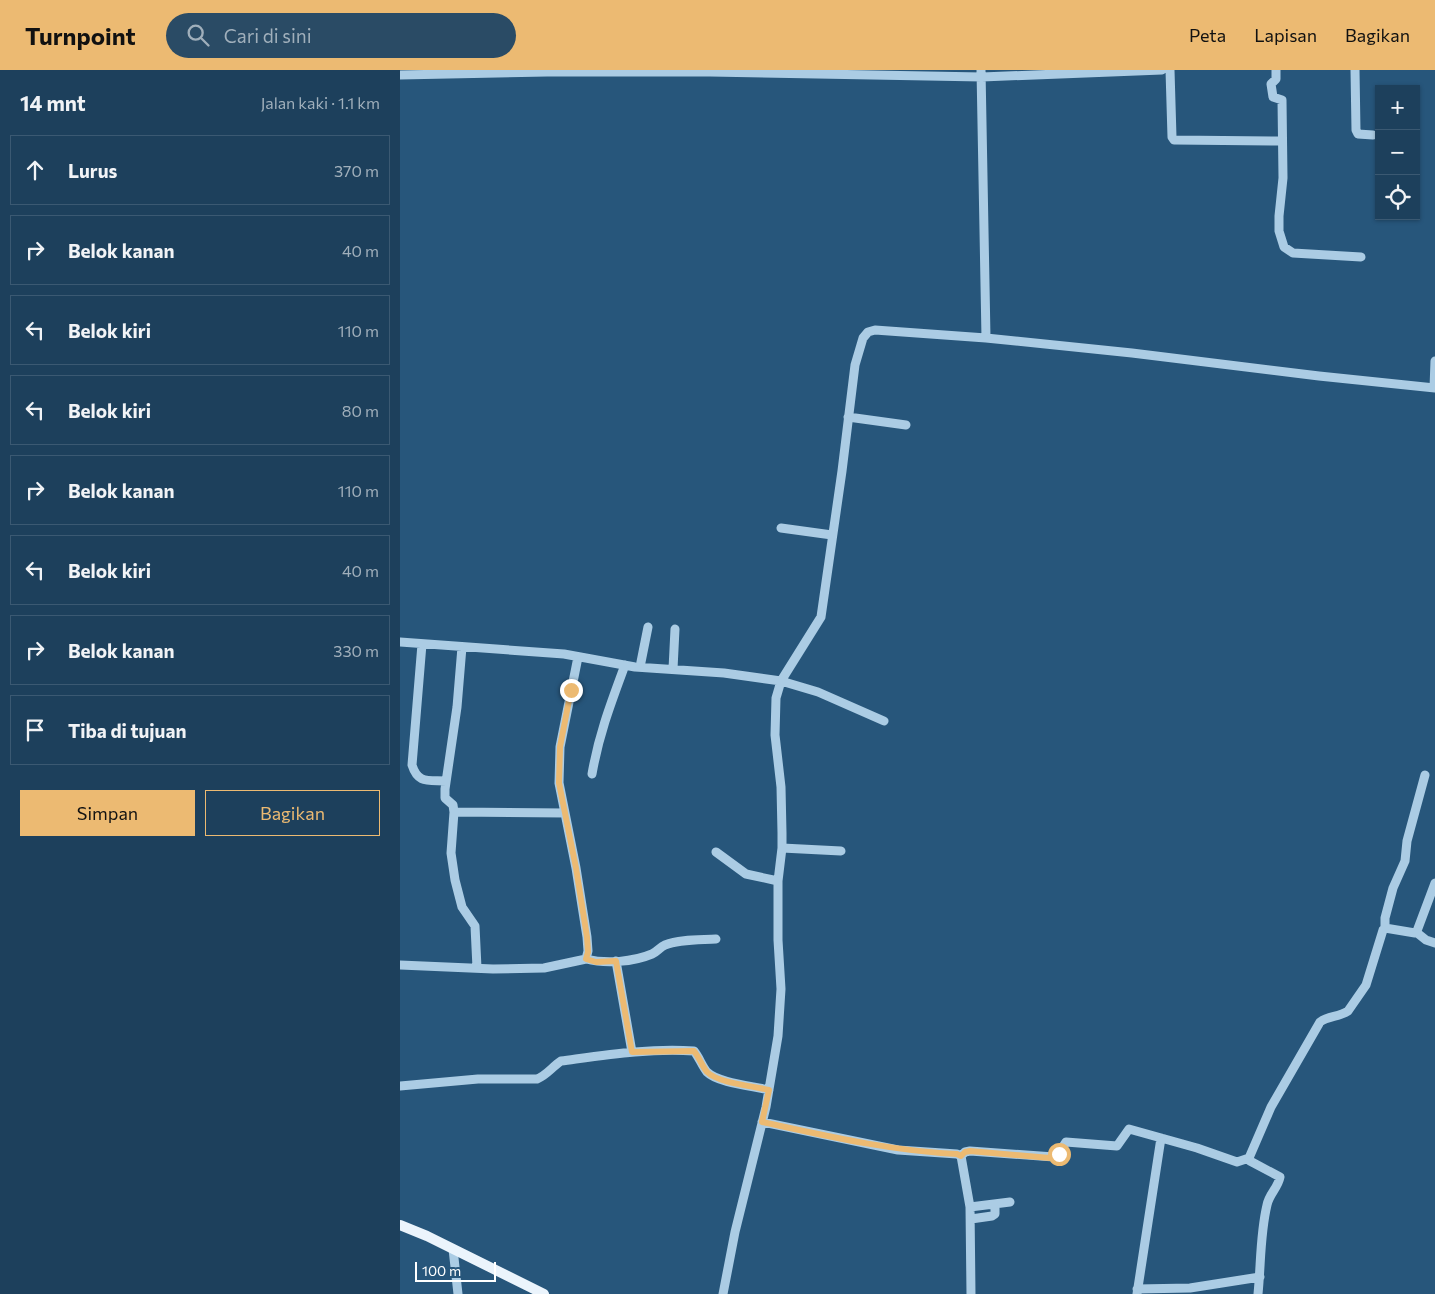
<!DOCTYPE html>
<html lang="id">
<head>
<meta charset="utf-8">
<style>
	:root { --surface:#1d405c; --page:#2a4b65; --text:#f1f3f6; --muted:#a0afbb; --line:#3b5972; --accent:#ecba72 }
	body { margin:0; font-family:Commissioner,sans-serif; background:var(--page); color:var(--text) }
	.controls { position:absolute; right:15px; top:15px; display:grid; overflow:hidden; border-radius:0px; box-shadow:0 1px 4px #0004 }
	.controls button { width:45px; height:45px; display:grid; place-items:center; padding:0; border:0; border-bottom:1px solid var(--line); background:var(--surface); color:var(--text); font:25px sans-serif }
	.scale { position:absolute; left:15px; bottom:12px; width:81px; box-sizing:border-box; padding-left:5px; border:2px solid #fff; border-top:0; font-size:14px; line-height:18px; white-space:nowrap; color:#fff; -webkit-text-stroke:4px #27567b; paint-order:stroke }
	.stop { position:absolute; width:15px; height:15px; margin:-11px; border:4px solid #ecba72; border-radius:50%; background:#fff }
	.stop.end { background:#ecba72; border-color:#fff; box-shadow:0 1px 5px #0008 }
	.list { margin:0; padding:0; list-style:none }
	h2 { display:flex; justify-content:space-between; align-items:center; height:65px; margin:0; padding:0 20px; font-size:21px }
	h2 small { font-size:16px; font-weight:400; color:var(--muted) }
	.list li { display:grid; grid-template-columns:32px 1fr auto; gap:15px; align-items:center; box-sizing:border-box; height:70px; margin:0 10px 10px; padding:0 10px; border:1px solid var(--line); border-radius:0px }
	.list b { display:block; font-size:19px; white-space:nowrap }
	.list em { font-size:16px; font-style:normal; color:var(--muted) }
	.actions { display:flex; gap:10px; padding:15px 20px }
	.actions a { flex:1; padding:11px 0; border:1px solid var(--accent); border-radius:0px; text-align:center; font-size:18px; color:var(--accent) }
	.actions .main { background:var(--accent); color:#111 }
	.icon { flex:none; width:28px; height:28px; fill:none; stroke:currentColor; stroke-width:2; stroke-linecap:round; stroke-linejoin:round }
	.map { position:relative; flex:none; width:1035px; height:1224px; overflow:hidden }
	header { display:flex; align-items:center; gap:30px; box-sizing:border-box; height:70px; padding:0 25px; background:var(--accent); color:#111 }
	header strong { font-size:24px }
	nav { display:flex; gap:28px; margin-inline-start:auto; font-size:18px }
	.search { width:350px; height:45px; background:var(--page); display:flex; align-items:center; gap:12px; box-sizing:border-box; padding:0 18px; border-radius:28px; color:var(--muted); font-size:19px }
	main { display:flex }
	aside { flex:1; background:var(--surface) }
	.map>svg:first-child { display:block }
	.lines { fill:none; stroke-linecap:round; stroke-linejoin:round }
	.minor { stroke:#abcce4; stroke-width:9 }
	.major { stroke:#ebf4fc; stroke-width:10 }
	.route { stroke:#ecba72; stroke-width:6 }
</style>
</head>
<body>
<header>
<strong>Turnpoint</strong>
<div class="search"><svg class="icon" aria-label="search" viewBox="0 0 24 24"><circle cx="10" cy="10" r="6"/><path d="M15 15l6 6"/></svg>Cari di sini</div>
<nav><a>Peta</a><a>Lapisan</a><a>Bagikan</a></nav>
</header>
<main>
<aside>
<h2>14 mnt<small>Jalan kaki · 1.1 km</small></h2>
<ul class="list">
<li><svg class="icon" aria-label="ahead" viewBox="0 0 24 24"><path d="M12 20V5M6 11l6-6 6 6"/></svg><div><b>Lurus</b></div><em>370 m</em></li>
<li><svg class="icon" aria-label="right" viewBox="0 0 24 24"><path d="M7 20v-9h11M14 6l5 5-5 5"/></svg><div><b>Belok kanan</b></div><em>40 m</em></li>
<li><svg class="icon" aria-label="left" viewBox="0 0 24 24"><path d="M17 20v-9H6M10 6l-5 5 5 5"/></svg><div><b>Belok kiri</b></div><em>110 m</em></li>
<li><svg class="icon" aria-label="left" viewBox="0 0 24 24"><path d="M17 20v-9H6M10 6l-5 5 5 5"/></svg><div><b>Belok kiri</b></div><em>80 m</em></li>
<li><svg class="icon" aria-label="right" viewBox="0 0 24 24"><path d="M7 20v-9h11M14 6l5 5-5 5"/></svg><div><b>Belok kanan</b></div><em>110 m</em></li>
<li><svg class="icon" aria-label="left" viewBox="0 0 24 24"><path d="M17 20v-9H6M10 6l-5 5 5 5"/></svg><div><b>Belok kiri</b></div><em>40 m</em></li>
<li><svg class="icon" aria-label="right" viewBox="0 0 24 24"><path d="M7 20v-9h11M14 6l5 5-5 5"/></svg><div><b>Belok kanan</b></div><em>330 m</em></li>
<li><svg class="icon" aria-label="arrive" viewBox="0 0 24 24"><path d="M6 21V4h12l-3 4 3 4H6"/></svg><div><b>Tiba di tujuan</b></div></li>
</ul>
<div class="actions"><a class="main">Simpan</a><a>Bagikan</a></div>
</aside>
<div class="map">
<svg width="1035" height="1224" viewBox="0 0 1035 1224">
	<rect width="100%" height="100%" fill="#27567b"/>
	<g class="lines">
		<path class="minor" d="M581,0L586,268
			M770,0L772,67L774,70L882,71
			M876,0V9L871,14L873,27L882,30L883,108L879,146V161L884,177L893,183L961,187
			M955,0L956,60L958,64L973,65
			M0,5L147,2H310L582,7L762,0
			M1034,318L1035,291
			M448,347L506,355
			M381,458L432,465
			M0,572L164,584L235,597L324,603L381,611L418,622L484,651
			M22,574L12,695C18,714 28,710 46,711
			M62,577L57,637L45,719V728L53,735L54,742L51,783L55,810L62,837L75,856L77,898
			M240,597L248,557
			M273,599L275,559
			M192,704C199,664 211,633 225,595
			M54,742L165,743
			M382,778L441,781
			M316,782L346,804L378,811
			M985,858V848L993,818L1005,791L1007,771L1025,705
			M1016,862L1026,870L1035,873
			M186,889C206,894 233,892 252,884C257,882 260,877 265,875C280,869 300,870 316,869
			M216,891L232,982
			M0,895L93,899L144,898L186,889L188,881L187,867L176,798L159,713L160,677L178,587
			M0,1016L78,1009H137C147,1005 152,997 161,991C206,985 249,978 294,981C299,987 302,996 307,1002C318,1013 353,1016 369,1020
			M362,1052L498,1080L557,1084L561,1086L570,1137L571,1224
			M561,1086L565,1082L570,1081L654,1087L657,1086L666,1072L717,1076L729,1059L797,1078L837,1092L849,1088L871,1037L920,952C928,946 939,947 948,941L966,915L983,860L985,858L1015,863L1017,861L1035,813
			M849,1088L850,1091L880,1107C878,1118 869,1124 867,1135C860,1164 861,1194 858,1224
			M570,1137L610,1132
			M571,1149L592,1146L595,1144V1134
			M53,1179L58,1224
			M737,1219L790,1218L860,1207
			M323,1224L335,1162L366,1037L378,966L381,919L378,870V811L382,778V763L381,717L375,665L376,628L381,611L421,547L442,401L455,295L463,268L468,262L475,260L586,268L732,283L919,306L1035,318
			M737,1224L761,1068"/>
		<path class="major" d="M0,1155L27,1166L144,1224"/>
	</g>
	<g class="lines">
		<path class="route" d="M171,620L160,677L159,713L176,798L187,867L188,882L186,889L196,892L216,891L232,982L294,981C299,987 302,996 307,1002C318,1013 353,1016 369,1020L362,1052C427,1066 491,1081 557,1084L561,1086L565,1082L570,1081L650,1088L656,1087L659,1084"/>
	</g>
</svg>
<div class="controls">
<button>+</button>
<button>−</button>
<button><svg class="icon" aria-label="locate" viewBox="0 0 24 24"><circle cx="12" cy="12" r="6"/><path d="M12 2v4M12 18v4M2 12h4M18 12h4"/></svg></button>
</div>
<div class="scale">100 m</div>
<div class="stop" style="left:659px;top:1084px"></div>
<div class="stop end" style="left:171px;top:620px"></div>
</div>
</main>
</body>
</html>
